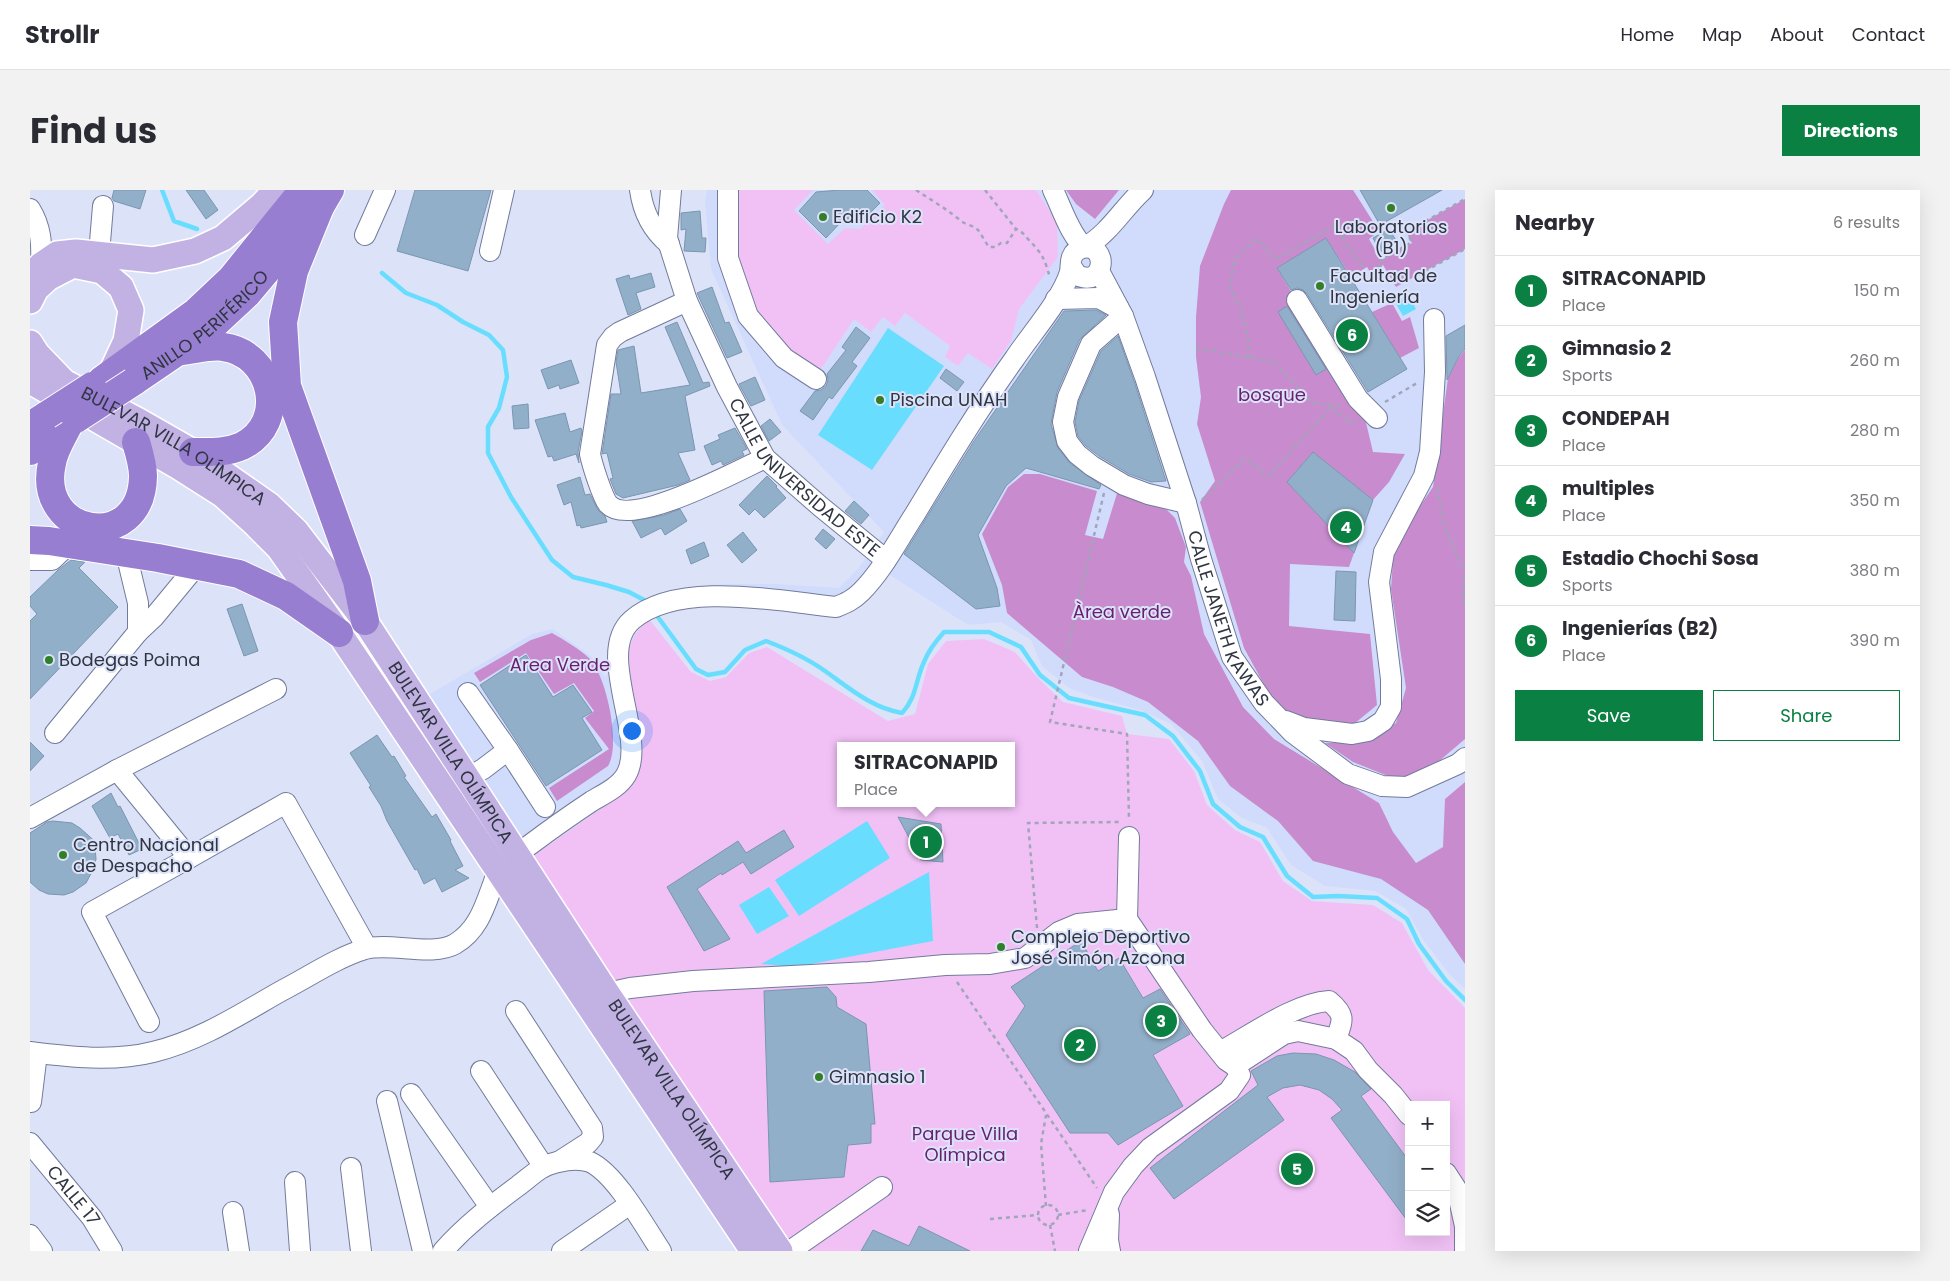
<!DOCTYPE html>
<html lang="en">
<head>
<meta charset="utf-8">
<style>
	:root { --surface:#fff; --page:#f2f2f3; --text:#2b2b33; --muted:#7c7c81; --line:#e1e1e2; --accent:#0b8043 }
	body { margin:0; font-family:Poppins,sans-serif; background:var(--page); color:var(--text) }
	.controls { position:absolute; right:15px; bottom:15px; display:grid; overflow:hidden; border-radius:0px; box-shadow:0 5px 20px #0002 }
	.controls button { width:45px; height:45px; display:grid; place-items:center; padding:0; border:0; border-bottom:1px solid var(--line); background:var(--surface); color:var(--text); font:25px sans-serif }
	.you { position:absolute; left:601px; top:540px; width:18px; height:18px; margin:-12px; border:4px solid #fff; border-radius:50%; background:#1a73e8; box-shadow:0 0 0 8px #1a73e833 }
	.badge { display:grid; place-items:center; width:32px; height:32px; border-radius:50%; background:var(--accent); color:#fff; font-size:16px; font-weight:700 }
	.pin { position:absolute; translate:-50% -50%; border:2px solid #fff; box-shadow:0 1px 5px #0006 }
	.popup { position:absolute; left:807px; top:552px; width:178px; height:65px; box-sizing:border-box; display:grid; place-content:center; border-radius:0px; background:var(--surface); filter:drop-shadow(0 1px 4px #0005); font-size:16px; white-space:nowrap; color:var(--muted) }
	.popup b { font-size:19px; color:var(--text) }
	.popup::after { content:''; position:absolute; left:50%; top:100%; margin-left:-10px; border:10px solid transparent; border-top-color:var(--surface) }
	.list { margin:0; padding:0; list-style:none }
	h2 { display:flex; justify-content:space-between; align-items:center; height:65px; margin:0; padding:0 20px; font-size:21px }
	h2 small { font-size:16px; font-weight:400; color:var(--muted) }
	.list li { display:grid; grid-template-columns:32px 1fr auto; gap:15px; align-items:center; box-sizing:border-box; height:70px; padding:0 20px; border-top:1px solid var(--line) }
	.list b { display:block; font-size:19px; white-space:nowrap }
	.list p { margin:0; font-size:16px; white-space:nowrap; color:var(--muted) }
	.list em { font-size:16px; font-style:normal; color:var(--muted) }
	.actions { display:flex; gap:10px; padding:15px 20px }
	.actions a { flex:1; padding:11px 0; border:1px solid var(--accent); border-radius:0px; text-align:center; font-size:18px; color:var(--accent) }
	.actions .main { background:var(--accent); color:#fff }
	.icon { flex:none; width:28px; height:28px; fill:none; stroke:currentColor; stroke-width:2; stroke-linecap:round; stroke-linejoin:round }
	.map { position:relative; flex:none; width:1435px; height:1061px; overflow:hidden; border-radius:0px }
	header { display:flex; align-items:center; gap:30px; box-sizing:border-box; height:70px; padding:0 25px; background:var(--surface); border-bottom:1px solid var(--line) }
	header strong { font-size:24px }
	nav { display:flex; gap:28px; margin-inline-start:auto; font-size:18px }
	.intro { display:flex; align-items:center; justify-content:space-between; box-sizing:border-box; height:120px; padding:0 30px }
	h1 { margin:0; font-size:35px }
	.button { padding:12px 22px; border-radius:0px; background:var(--accent); color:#fff; font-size:18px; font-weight:700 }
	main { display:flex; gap:30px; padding:0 30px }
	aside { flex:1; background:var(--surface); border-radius:0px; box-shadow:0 5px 20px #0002 }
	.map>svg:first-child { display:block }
	.built { fill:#d1dcfd }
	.green { fill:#f1c1f6; fill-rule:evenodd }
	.forest { fill:#c88cce }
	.water { fill:#69ddfe }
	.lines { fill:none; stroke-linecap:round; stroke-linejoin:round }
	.stream { stroke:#69ddfe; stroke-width:4.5 }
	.building { fill:#92afc9; stroke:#7a96b0 }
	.minor-casing { stroke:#727b9b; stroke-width:22 }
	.major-casing { stroke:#fff; stroke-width:28 }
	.highway-casing { stroke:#fff; stroke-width:30 }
	.path { stroke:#a0a6b9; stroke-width:2.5; stroke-dasharray:4 4; stroke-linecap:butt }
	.minor { stroke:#fff; stroke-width:20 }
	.major { stroke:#c1b2e3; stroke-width:25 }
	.highway { stroke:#987ed0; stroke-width:28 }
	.highway-bridge-casing { stroke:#fff; stroke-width:30; stroke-linecap:butt }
	.highway-bridge { stroke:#987ed0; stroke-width:28 }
	.poi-dot { fill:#317f29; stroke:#dce3f9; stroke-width:2 }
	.labels { text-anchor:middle; stroke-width:4; stroke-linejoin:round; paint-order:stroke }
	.poi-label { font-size:18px; fill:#303542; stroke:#dce3f9; text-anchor:start }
	.street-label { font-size:18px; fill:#303542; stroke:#dce3f9 }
	.park-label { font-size:18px; fill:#671f6f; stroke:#dce3f9 }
</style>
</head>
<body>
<header>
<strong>Strollr</strong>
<nav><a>Home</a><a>Map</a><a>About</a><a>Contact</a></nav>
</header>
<div class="intro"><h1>Find us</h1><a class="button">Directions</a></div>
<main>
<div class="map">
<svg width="1435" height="1061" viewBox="0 0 1435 1061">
	<rect width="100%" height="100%" fill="#dce3f9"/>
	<path class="built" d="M677,0H1435V799L1419,784L1394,751L1376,719L1345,701L1295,696L1261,675L1237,638L1212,628L1188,609L1172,571L1141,534L1110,520L1063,507L1039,498L1012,476L1001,450L971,432L938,435L855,382L834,412L825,420L813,424L681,416L642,418L617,428L604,442L597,461L602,493L605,562L603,580L498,666L393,508L502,444L523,439L562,467L576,488L584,440L588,430L596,423L625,408L657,397L697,394H748L809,398L828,379L854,342L752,235L681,79L675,13Z"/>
	<path class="green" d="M705,0H783L764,20L798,54L815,38L830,39L855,15L842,0H1006L1027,32L1028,67L989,119L981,151L962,179L938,163L928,176L915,167L920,156L875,123L865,136L853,127L841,142L824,129L791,179C773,168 748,154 735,137C706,99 703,46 705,0Z
		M619,429L661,482L680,491L696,487L719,463L737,457L858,531L885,524L898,474L916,451L954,449L985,462L1008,488L1033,512L1092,526L1097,544L1139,549L1164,581L1177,615L1205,640L1230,652L1253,691L1282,711L1343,715L1372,733L1398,780L1435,818V1061H760L499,669L596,601L602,591L607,549L598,460L605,444ZM811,556H981V613H811ZM1379,915H1416V1042H1379Z"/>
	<path class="forest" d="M1036,0H1089L1065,29L1046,14Z
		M1201,0H1323L1349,41L1339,49L1351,70L1382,53L1376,42L1435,9V59L1366,97L1353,75L1340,82L1337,77L1321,87L1296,48L1247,78L1334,224L1343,262L1375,264L1359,292L1343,310L1283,262L1257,292L1324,363L1319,377L1260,374L1259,436L1340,444L1347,515L1324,534L1267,533L1237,500L1214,458L1170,312L1185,291L1167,234L1171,207L1166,167V127L1170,76L1194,14Z
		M1362,113L1372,131L1380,127L1389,158L1370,168L1342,122Z
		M1435,160V549L1408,572L1368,590L1323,572L1295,553L1330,552L1366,533L1376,498L1361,399L1364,354L1403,297L1418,188L1429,167Z
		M994,284H1010L1067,301L1055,345L1073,349L1088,300L1137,320L1145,328L1156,357L1154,372L1161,386L1174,444L1213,517L1244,549L1349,613L1363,642L1386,673L1413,657L1415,609L1435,592V774L1398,720L1351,689L1283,671L1248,631L1200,596L1168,551L1118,512L1083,497L1052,487L977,423L972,395L952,344L978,297Z
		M522,443C534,450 550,459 560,469C577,488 591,555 578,576L527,611L519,598L579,559L555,528L564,521L544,493L524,504L496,463L450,492L444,483L501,450Z"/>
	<path class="water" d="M1379,105L1386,119L1373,126L1365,112Z
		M858,138L914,176L842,280L788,245Z
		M837,631L860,668L769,726L745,690Z
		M899,682L903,751L765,777L731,774Z
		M739,697L759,726L727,744L709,715Z"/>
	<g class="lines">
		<path class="stream" d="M132,0L144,31L167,39
			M352,83L376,103L407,115L433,132L459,145L473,160L477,187L469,218L458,237V263L481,307L522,370L543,387L576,395L599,402L616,411L619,414
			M625,423L666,479L678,485L695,482L715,460L736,451C757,459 777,468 795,481C819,498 842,518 872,523C887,507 885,491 894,472C898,461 906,451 914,442H959L991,457L1010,485L1039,508L1115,525L1143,546L1170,581L1183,614L1210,637L1233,647L1257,686L1283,707L1308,706L1347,708L1377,729L1389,754L1416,791L1435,810"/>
	</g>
	<path class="building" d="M84,0H116L110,19L84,11L82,8Z
		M156,0H174L188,20L176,29Z
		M385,0H461L438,81L367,61Z
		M810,0H837L850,13L831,32L810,33L796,48L769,21L786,2Z
		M1330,0H1412L1350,35Z
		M670,21L672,48H676L675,62L654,61L656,39L651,40V23Z
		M1359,39L1367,52L1350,62L1343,48Z
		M1296,48L1377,179L1338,202L1277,104L1273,100L1267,98L1261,100L1247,78Z
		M621,83L625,97L606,103L611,119L598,125L586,89L599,85L600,89Z
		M682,97L695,133L699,132L712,162L697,168L667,103Z
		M1257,116L1296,179L1286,185L1248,122Z
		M1066,120L1076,125L1050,149L1027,202L1021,234L1028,258L1040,273L1071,295L1069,299L996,278L976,296L948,345L967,398L970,416L946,419L874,364L944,251L1034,121Z
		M647,132L673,193L679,192L680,196L655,206L665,260L648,263L660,290L648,295L593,308L586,304L580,289L583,288L577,263L572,264L581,204H591L586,172L588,160L604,156L611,203L660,195L635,137Z
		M1435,135V159L1429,166L1417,190L1416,146Z
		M826,137L840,148L822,172L827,176L802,209L799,207L783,230L770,221L785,201L791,200L796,196L798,190L797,184L816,160L812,157Z
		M1088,146L1104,191L1136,291L1121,292L1099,284L1069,266L1056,256L1048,246L1045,232L1049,211L1071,161Z
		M541,170L549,193L530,199L529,195L518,199L511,180Z
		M916,179L934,192L927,201L910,188Z
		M725,187L735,210L721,216L709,194Z
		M498,214L499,238L484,239L482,216Z
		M535,223L540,242L551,238L552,241L548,262L549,273L546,264L524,271L522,266L518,267L505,230Z
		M740,229L751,242L739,251L731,236Z
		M705,238L717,259L712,261L714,265L693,275L691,271L682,275L674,256L690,249L688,245Z
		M1283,262L1343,310L1324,363L1257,292Z
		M737,286L747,296L746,297L756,308L734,328L725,319L719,325L709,315Z
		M550,287L555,305L560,304L568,320L575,326L577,332L551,338L550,335L547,336L541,312L534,315L527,295Z
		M824,311L839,325L831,334L815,321Z
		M650,319L657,331L635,345L631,338L611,348L602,331L634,325Z
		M793,339L805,349L796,359L785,349Z
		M713,342L727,360L712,373L697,355Z
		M674,352L679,366L661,374L656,360Z
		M41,370L55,372L49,378L88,417L0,509V431L7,424L0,416V407L28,380Z
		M1306,381L1326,382L1325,431L1304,430Z
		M212,414L228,461L214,466L197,419Z
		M496,465L523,507L543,495L562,522L552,528L572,560L516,596L450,495Z
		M347,545L362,567L364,566L376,586L374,587L402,627L406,624L421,650L420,651L433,676L425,680L439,688L412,702L405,688L394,694L387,679L385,680L357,631L351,616L339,597L341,596L320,563Z
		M0,552L14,566L0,581Z
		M81,603L88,617L90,616L112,659L99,665L88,644L80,648L62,616Z
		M868,627L911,634L913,672L891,670Z
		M23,631L42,633L50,638L69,655L65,657L66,669L64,678L56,693L43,702L34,705L18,704L9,700L0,692V643L17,632Z
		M754,640L764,657L721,684L713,672L692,685L691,683L667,699L700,749L674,761L637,697L708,651L716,663Z
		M1051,751L1068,781L1089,768L1113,808L1130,799L1160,844L1123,865L1153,916L1088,955L1078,943H1040L976,845L995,816L981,797Z
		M797,797L806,807L807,817L836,834L845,934H841V953L818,955L814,987L740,992L734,801Z
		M1263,863L1286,864L1304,870L1325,882L1341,899L1331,906L1379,971V1033L1301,928L1312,920L1302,909L1289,900L1270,895L1253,898L1237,907L1254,930L1144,1009L1120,978L1228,895L1221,881L1247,866Z
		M889,1036L940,1061H831L843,1040L879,1056Z"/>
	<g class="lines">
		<defs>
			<g id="minor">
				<path d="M610,0C613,22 621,39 639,54"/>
				<path id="s1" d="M641,0L637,48L657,111L697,197L735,268L791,317L856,370"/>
				<path d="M698,0V68L718,126L754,168L786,189"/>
				<path d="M1023,0C1031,16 1041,48 1055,57C1079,44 1093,18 1113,0"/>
				<path d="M0,19C11,37 12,53 11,75"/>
				<path d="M335,45L355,0"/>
				<path d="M460,61L474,0"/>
				<path d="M69,64L73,16"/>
				<path id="s2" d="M1069,81L1093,126L1115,187L1156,313L1171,369L1202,467L1234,513L1263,543L1318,584L1352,596L1377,597L1428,574L1435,568"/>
				<path d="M1026,109L1069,108L1089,119"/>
				<path d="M1267,110L1328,209L1347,228"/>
				<path d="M657,111L590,142L583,147L577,155L560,264C562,274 572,306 578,314C601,339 709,280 735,268"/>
				<path d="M1093,126L1061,154L1038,207L1033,232L1037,251L1047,264L1062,276L1094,295L1118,304L1156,313"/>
				<path d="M96,363L108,413V442L124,427L167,375"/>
				<path d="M0,370H22L39,354"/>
				<path d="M1256,531L1274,538L1322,544L1338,541L1353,531L1361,517V489L1349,392L1354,362L1394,286L1400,262L1405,182L1404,129"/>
				<path d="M25,543L108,442"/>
				<path d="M478,560L515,617"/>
				<path d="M87,580L246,499"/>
				<path d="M437,588L453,579L478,560L438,503"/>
				<path d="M0,628L87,580L159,668L256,613L337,758"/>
				<path d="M1099,647L1097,729L1172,840L1196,870L1205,876L1254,844L1268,841L1306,849L1324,861L1338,880L1363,905L1379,925"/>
				<path d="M566,809L577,803L600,798L663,791L839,782L915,775L960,774L995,768L1029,742L1048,734L1097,729"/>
				<path d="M486,821L562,938L563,947L558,953L530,971"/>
				<path d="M119,832L62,722L159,668"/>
				<path d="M0,862C39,867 84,872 123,862C170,851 212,823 253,800C280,786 306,768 335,759C360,752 402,767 425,754C447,741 454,719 462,697C464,693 465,686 468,682C476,671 490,662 501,654C521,639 541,625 562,611C574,604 589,597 596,585C618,548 564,463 602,430C648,390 748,411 806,417C816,413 823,410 831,402C853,380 868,350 885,324C917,271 949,218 985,168C1001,144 1032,109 1040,82C1041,77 1040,72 1042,67C1044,62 1048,59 1053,58C1079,53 1076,99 1047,85L1041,76"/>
				<path d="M1190,862C1221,845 1265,813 1299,811C1316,825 1313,830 1306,849"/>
				<path d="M451,881L514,977"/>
				<path d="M381,904L460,1017"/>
				<path d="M357,911L393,1061"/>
				<path d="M1,912L7,863"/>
				<path id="s3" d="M0,953L62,1028L82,1061"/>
				<path d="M321,978L331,1061"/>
				<path d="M1416,983L1427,1000L1435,1036"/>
				<path d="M265,992L270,1061"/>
				<path d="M203,1022L209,1061"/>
				<path d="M1079,1024L1078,1050L1080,1061"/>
				<path d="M0,1045L12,1061"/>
				<path d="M413,1061C435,1036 461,1016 488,996C496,990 506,981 515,976C527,971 547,967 560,972C586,984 615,1037 631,1061"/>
				<path d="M532,1061L600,1014"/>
				<path d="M760,1061L852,997"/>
				<path d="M1059,1061L1084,1002L1103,976L1120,958L1199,901L1210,885L1205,876"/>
				<path d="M1435,1061V1038"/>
			</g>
			<g id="major">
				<path d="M0,87L11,75L27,64L46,62L123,70L165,61L193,48L232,15L246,0"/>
				<path d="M0,111L6,99L18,88L43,75L72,81L91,97L101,120L96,151L81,183"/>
				<path id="s4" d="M0,153L7,164L34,192L107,230L163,262L239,315L266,341L335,431L577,803L750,1061"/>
				<path d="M0,186L7,195L149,277L193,305L223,332L249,358L309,443L723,1061"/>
			</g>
			<g id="highway">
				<path d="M290,17L264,81L253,132L257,196L327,391L335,431"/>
				<path d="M151,161C164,160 180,155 193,157C243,163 259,233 212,256C196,263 180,262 163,262"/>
				<path d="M72,190L166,122L201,89L273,0"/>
				<path id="s5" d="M103,192L175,143L217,104L290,17L300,0"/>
				<path d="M39,234C33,246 24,260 22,273C5,347 112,365 113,286C113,275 109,262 106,252"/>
				<path d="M0,236L17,225"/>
				<path d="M0,261L38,234"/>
				<path d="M0,350L19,351L128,368L209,384L256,406L309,443"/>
			</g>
		</defs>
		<use href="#minor" class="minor-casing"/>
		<use href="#major" class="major-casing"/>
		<use href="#highway" class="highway-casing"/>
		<path class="path" d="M886,0C901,10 917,19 931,31C936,35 943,35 948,40C952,45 955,52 959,57H965L971,53H977L986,39C992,41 994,45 998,49C1013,65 1014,67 1020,88
			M955,0L986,39
			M1348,77L1353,75L1351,70L1382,52L1376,42L1435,9
			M1388,85L1435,59
			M1166,158L1244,172L1282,213L1312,216
			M1219,168L1218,146L1210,117L1200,97L1204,70L1224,50L1234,54L1241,66L1248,68L1304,36L1334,79
			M1355,212L1387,193
			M1407,298L1415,338L1435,382
			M1074,303L1020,532L1097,544L1099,630
			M1172,310L1215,268L1239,286L1301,217L1319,233L1324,230
			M1435,387L1432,401L1435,416
			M1007,738L998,633L1090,632
			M927,792L1067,998
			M1008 1025a10 10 0 1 1 20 0a10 10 0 1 1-20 0Z
			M1016,1016L1011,954L1016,925
			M1028,1025L1058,1020
			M960,1029L1008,1025
			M1020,1035L1025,1061"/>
		<use href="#minor" class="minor"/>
		<use href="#major" class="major"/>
		<use href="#highway" class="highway"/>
		<defs>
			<path id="highway-bridge" d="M17,225L62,196
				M46,229L103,192"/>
		</defs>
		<use href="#highway-bridge" class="highway-bridge-casing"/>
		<use href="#highway-bridge" class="highway-bridge"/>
	</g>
	<g class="poi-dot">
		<circle cx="1361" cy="18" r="5"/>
		<circle cx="793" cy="27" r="5"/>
		<circle cx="1290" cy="96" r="5"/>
		<circle cx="850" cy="210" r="5"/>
		<circle cx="19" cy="470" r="5"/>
		<circle cx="33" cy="665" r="5"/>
		<circle cx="971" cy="757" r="5"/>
		<circle cx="789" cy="887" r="5"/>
	</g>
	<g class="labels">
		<g class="poi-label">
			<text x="803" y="33">Edificio K2</text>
			<text x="1361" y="43" text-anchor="middle">Laboratorios<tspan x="1361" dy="21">(B1)</tspan></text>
			<text x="1300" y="92">Facultad de<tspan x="1300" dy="21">Ingeniería</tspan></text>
			<text x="860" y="216">Piscina UNAH</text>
			<text x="29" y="476">Bodegas Poima</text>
			<text x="43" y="661">Centro Nacional<tspan x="43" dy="21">de Despacho</tspan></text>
			<text x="981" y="753">Complejo Deportivo<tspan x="981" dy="21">José Simón Azcona</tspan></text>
			<text x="799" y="893">Gimnasio 1</text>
		</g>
		<g class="street-label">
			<text dy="6" stroke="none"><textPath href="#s5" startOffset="92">ANILLO PERIFÉRICO</textPath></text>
			<text dy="6" stroke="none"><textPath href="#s4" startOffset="179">BULEVAR VILLA OLÍMPICA</textPath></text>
			<text dy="6" stroke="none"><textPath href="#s1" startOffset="330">CALLE UNIVERSIDAD ESTE</textPath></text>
			<text dy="6" stroke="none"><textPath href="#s2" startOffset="372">CALLE JANETH KAWAS</textPath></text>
			<text dy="6" stroke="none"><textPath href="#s4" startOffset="599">BULEVAR VILLA OLÍMPICA</textPath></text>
			<text dy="6" stroke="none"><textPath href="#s4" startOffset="1002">BULEVAR VILLA OLÍMPICA</textPath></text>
			<text dy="6" stroke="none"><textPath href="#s3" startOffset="68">CALLE 17</textPath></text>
		</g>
		<g class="park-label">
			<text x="1242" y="211">bosque</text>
			<text x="1092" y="428">Àrea verde</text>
			<text x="530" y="481">Area Verde</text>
			<text x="935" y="950">Parque Villa<tspan x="935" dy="21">Olímpica</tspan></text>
		</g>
	</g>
</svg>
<div class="controls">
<button>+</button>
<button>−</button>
<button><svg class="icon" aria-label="layers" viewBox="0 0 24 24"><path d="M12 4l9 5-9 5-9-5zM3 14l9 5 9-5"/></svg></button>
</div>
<div class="you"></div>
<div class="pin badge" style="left:896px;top:652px">1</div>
<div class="popup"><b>SITRACONAPID</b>Place</div>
<div class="pin badge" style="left:1050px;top:855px">2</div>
<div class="pin badge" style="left:1131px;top:831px">3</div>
<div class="pin badge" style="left:1316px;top:337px">4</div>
<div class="pin badge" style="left:1267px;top:979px">5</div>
<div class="pin badge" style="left:1322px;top:145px">6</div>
</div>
<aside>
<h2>Nearby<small>6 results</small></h2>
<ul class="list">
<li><span class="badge">1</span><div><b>SITRACONAPID</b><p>Place</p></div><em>150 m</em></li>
<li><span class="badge">2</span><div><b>Gimnasio 2</b><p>Sports</p></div><em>260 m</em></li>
<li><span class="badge">3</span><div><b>CONDEPAH</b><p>Place</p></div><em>280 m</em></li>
<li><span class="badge">4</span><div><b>multiples</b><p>Place</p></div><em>350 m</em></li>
<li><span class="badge">5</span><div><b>Estadio Chochi Sosa</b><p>Sports</p></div><em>380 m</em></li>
<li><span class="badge">6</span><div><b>Ingenierías (B2)</b><p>Place</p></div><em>390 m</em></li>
</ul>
<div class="actions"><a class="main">Save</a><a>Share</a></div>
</aside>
</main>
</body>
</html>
